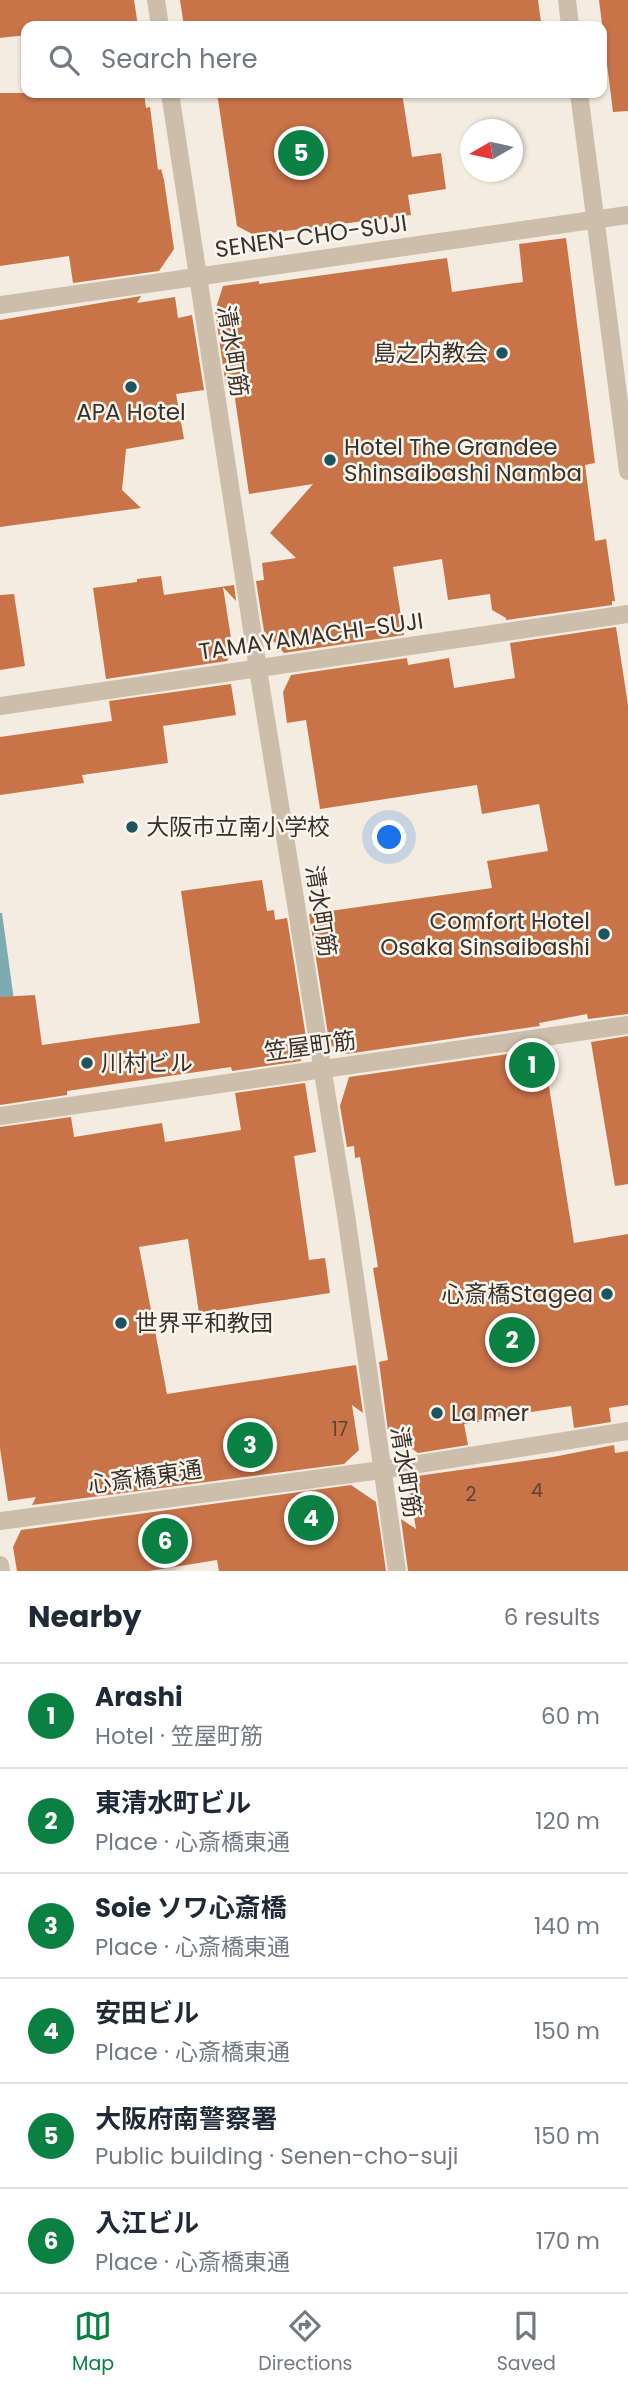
<!DOCTYPE html>
<html lang="en">
<head>
<meta charset="utf-8">
<style>
	:root { --surface:#fff; --page:#f2f2f3; --text:#1f2937; --muted:#747a83; --line:#e0e1e3; --accent:#0b8043 }
	body { margin:0; font-family:Poppins,"Noto Sans JP",sans-serif; background:var(--page); color:var(--text) }
	.compass { position:absolute; left:460px; top:119px; width:63px; height:63px; border-radius:50%; background:var(--surface); box-shadow:0 2px 5px #0004; rotate:261deg }
	.you { position:absolute; left:390px; top:838px; width:24px; height:24px; margin:-18px; border:5px solid #fff; border-radius:50%; background:#1a73e8; box-shadow:0 0 0 10px #1a73e833 }
	.badge { display:grid; place-items:center; width:46px; height:46px; border-radius:50%; background:var(--accent); color:#fff; font-size:23px; font-weight:700 }
	.pin { position:absolute; translate:-50% -50%; border:4px solid #fff; box-shadow:0 2px 7px #0006 }
	.list { margin:0; padding:0; list-style:none }
	h2 { display:flex; justify-content:space-between; align-items:center; height:91px; margin:0; padding:0 28px; font-size:30px }
	h2 small { font-size:23px; font-weight:400; color:var(--muted) }
	.list li { display:grid; grid-template-columns:46px 1fr auto; gap:21px; align-items:center; box-sizing:border-box; height:105px; padding:0 28px; border-top:2px solid var(--line) }
	.list b { display:block; font-size:26px; white-space:nowrap }
	.list p { margin:0; font-size:23px; white-space:nowrap; color:var(--muted) }
	.list em { font-size:23px; font-style:normal; color:var(--muted) }
	.icon { flex:none; width:38px; height:38px; fill:none; stroke:currentColor; stroke-width:2; stroke-linecap:round; stroke-linejoin:round }
	.map { position:relative; flex:none; width:628px; height:1571px; overflow:hidden }
	.search { position:absolute; background:var(--surface); box-shadow:0 2px 5px #0004; left:21px; right:21px; top:21px; height:77px; display:flex; align-items:center; gap:18px; box-sizing:border-box; padding:0 24px; border-radius:14px; color:var(--muted); font-size:26px }
	.sheet { height:721px; background:var(--surface) }
	nav { display:flex; justify-content:space-around; align-items:center; box-sizing:border-box; height:98px; border-top:2px solid var(--line); background:var(--surface); font-size:19px; color:var(--muted) }
	nav a { display:grid; justify-items:center; gap:4px }
	nav .on { color:var(--accent) }
	.map>svg:first-child { display:block }
	.water { fill:#7eabb2 }
	.building { fill:#c97349 }
	.lines { fill:none; stroke-linecap:round; stroke-linejoin:round }
	.minor { stroke:#cdbeab; stroke-width:18 }
	.poi-dot { fill:#1e545e; stroke:#fbf6ed; stroke-width:2.5 }
	.labels { text-anchor:middle; stroke-width:5; stroke-linejoin:round; paint-order:stroke }
	.number-label { font-size:19px; fill:#5e4232 }
	.street-label { font-size:23px; fill:#3b312a; stroke:#fbf6ed }
	.poi-label { font-size:23px; fill:#3b312a; stroke:#fbf6ed; text-anchor:start }
</style>
</head>
<body>
<div class="map">
<svg width="628" height="1571" viewBox="0 0 628 1571">
	<rect width="100%" height="100%" fill="#f4ece0"/>
	<path class="water" d="M0,913H2L17,1022L0,1025Z"/>
	<path class="building" d="M0,0H134L138,26H26V35L0,38Z
		M180,0H538L541,22L506,26H184Z
		M599,0H628V111L613,112Z
		M0,93H144L146,108L150,107L158,170L161,169L164,180L174,249L159,271L73,283L69,256L0,266Z
		M217,93H402L412,157L441,153L446,189L408,195L411,215L254,235L237,226Z
		M566,238L595,463L585,465L595,541L606,539L615,601H612V605L506,620V618L492,610L490,594L448,600L442,559L393,567L404,635L284,653L264,631L256,581L264,580L262,563L296,558L270,533L313,484L249,494L233,385L226,386L215,311L223,286L259,281V284L447,258L452,292L523,282L519,244Z
		M141,296L137,303L175,297L178,318L192,315L204,390L176,394L184,439L126,449L122,490L141,508L0,527V320Z
		M161,576L164,595L234,585L236,601L223,587L233,651L227,661L106,679L93,588L137,582V579Z
		M14,594L25,666L0,670V595Z
		M616,627L628,705V1014L588,1019L587,1014L539,1023L540,1026L346,1054L344,1044L330,1047L309,914L492,888L487,861L548,851L539,804L482,814L477,785L320,809L306,720L287,723L283,692L291,675L407,658L408,665L449,658L454,688L515,678L510,643Z
		M231,684L236,715L163,726L168,763L82,775L84,783L0,795V737L112,721L109,701Z
		M262,880L267,911L274,910L275,920L287,918L308,1050L300,1051L301,1061L232,1071L231,1067L155,1078L67,1091V1095L0,1105V997L35,995L42,1045L200,1023L181,891Z
		M628,1036V1184L615,1186L591,1042Z
		M543,1049L574,1243L628,1234V1405L609,1408L611,1422L574,1428L571,1406L478,1420L479,1422L464,1424L468,1445L418,1453L388,1431L379,1362L388,1360L373,1268L378,1267L360,1157L355,1158L354,1146L347,1147L340,1106L349,1077Z
		M305,1083L316,1152L294,1156L309,1260L325,1258L330,1293L199,1313L188,1239L139,1247L167,1394L356,1365L363,1413L352,1405L359,1450L344,1464L32,1505L36,1497L8,1501L0,1448V1127L71,1117L74,1137L162,1123L165,1142L241,1130L235,1093Z
		M614,1445L615,1453L628,1451V1571H408L401,1519L416,1529L409,1486L417,1476L553,1457Z
		M351,1485L376,1502L386,1571H219L217,1560L149,1571H17L13,1547L21,1530Z"/>
	<g class="lines">
		<path class="minor" d="M156,0L160,26
			M567,0L570,26
			M170,93L258,669L346,1215L397,1571
			M579,93L628,471
			M0,305L628,215
			M0,706L628,614
			M0,1116L628,1025
			M0,1521L381,1470L628,1431
			M0,1565L1,1571"/>
	</g>
	<g class="poi-dot">
		<circle cx="502" cy="353" r="7"/>
		<circle cx="131" cy="387" r="7"/>
		<circle cx="330" cy="460" r="7"/>
		<circle cx="132" cy="827" r="7"/>
		<circle cx="604" cy="934" r="7"/>
		<circle cx="87" cy="1063" r="7"/>
		<circle cx="607" cy="1294" r="7"/>
		<circle cx="121" cy="1323" r="7"/>
		<circle cx="437" cy="1413" r="7"/>
	</g>
	<g class="labels">
		<g class="number-label">
			<text x="340" y="1436">17</text>
			<text x="537" y="1497">4</text>
			<text x="471" y="1501">2</text>
		</g>
		<g class="street-label">
			<text transform="translate(311 236) rotate(-8)" y="8">SENEN-CHO-SUJI</text>
			<text transform="translate(233 351) rotate(81)" y="8">清水町筋</text>
			<text transform="translate(311 636) rotate(-8)" y="8">TAMAYAMACHI-SUJI</text>
			<text transform="translate(321 911) rotate(81)" y="8">清水町筋</text>
			<text transform="translate(310 1046) rotate(-8)" y="8">笠屋町筋</text>
			<text transform="translate(406 1472) rotate(81)" y="8">清水町筋</text>
			<text transform="translate(145 1477) rotate(-8)" y="8">心斎橋東通</text>
		</g>
		<g class="poi-label">
			<text x="488" y="361" text-anchor="end">島之内教会</text>
			<text x="131" y="420" text-anchor="middle">APA Hotel</text>
			<text x="344" y="455">Hotel The Grandee<tspan x="344" dy="26">Shinsaibashi Namba</tspan></text>
			<text x="146" y="835">大阪市立南小学校</text>
			<text x="590" y="929" text-anchor="end">Comfort Hotel<tspan x="590" dy="26">Osaka Sinsaibashi</tspan></text>
			<text x="101" y="1071">川村ビル</text>
			<text x="593" y="1302" text-anchor="end">心斎橋Stagea</text>
			<text x="135" y="1331">世界平和教団</text>
			<text x="451" y="1421">La mer</text>
		</g>
	</g>
</svg>
<svg class="compass" viewBox="-18 -18 36 36"><path d="M0-13l5 13h-10z" fill="#e53935"/><path d="M0 13l5-13h-10z" fill="#747a83"/></svg>
<div class="you"></div>
<div class="pin badge" style="left:532px;top:1065px">1</div>
<div class="pin badge" style="left:512px;top:1340px">2</div>
<div class="pin badge" style="left:250px;top:1445px">3</div>
<div class="pin badge" style="left:311px;top:1518px">4</div>
<div class="pin badge" style="left:301px;top:153px">5</div>
<div class="pin badge" style="left:165px;top:1541px">6</div>
<div class="search"><svg class="icon" aria-label="search" viewBox="0 0 24 24"><circle cx="10" cy="10" r="6"/><path d="M15 15l6 6"/></svg>Search here</div>
</div>
<section class="sheet">
<h2>Nearby<small>6 results</small></h2>
<ul class="list">
<li><span class="badge">1</span><div><b>Arashi</b><p>Hotel · 笠屋町筋</p></div><em>60 m</em></li>
<li><span class="badge">2</span><div><b>東清水町ビル</b><p>Place · 心斎橋東通</p></div><em>120 m</em></li>
<li><span class="badge">3</span><div><b>Soie ソワ心斎橋</b><p>Place · 心斎橋東通</p></div><em>140 m</em></li>
<li><span class="badge">4</span><div><b>安田ビル</b><p>Place · 心斎橋東通</p></div><em>150 m</em></li>
<li><span class="badge">5</span><div><b>大阪府南警察署</b><p>Public building · Senen-cho-suji</p></div><em>150 m</em></li>
<li><span class="badge">6</span><div><b>入江ビル</b><p>Place · 心斎橋東通</p></div><em>170 m</em></li>
</ul>
</section>
<nav>
<a class="on"><svg class="icon" aria-label="map" viewBox="0 0 24 24"><path d="M3 6l6-2 6 2 6-2v14l-6 2-6-2-6 2zM9 4v14M15 6v14"/></svg>Map</a>
<a><svg class="icon" aria-label="directions" viewBox="0 0 24 24"><path d="M12 3l9 9-9 9-9-9zM9 14v-3h6M13 9l2 2-2 2"/></svg>Directions</a>
<a><svg class="icon" aria-label="saved" viewBox="0 0 24 24"><path d="M7 4h10v16l-5-4-5 4z"/></svg>Saved</a>
</nav>
</body>
</html>
